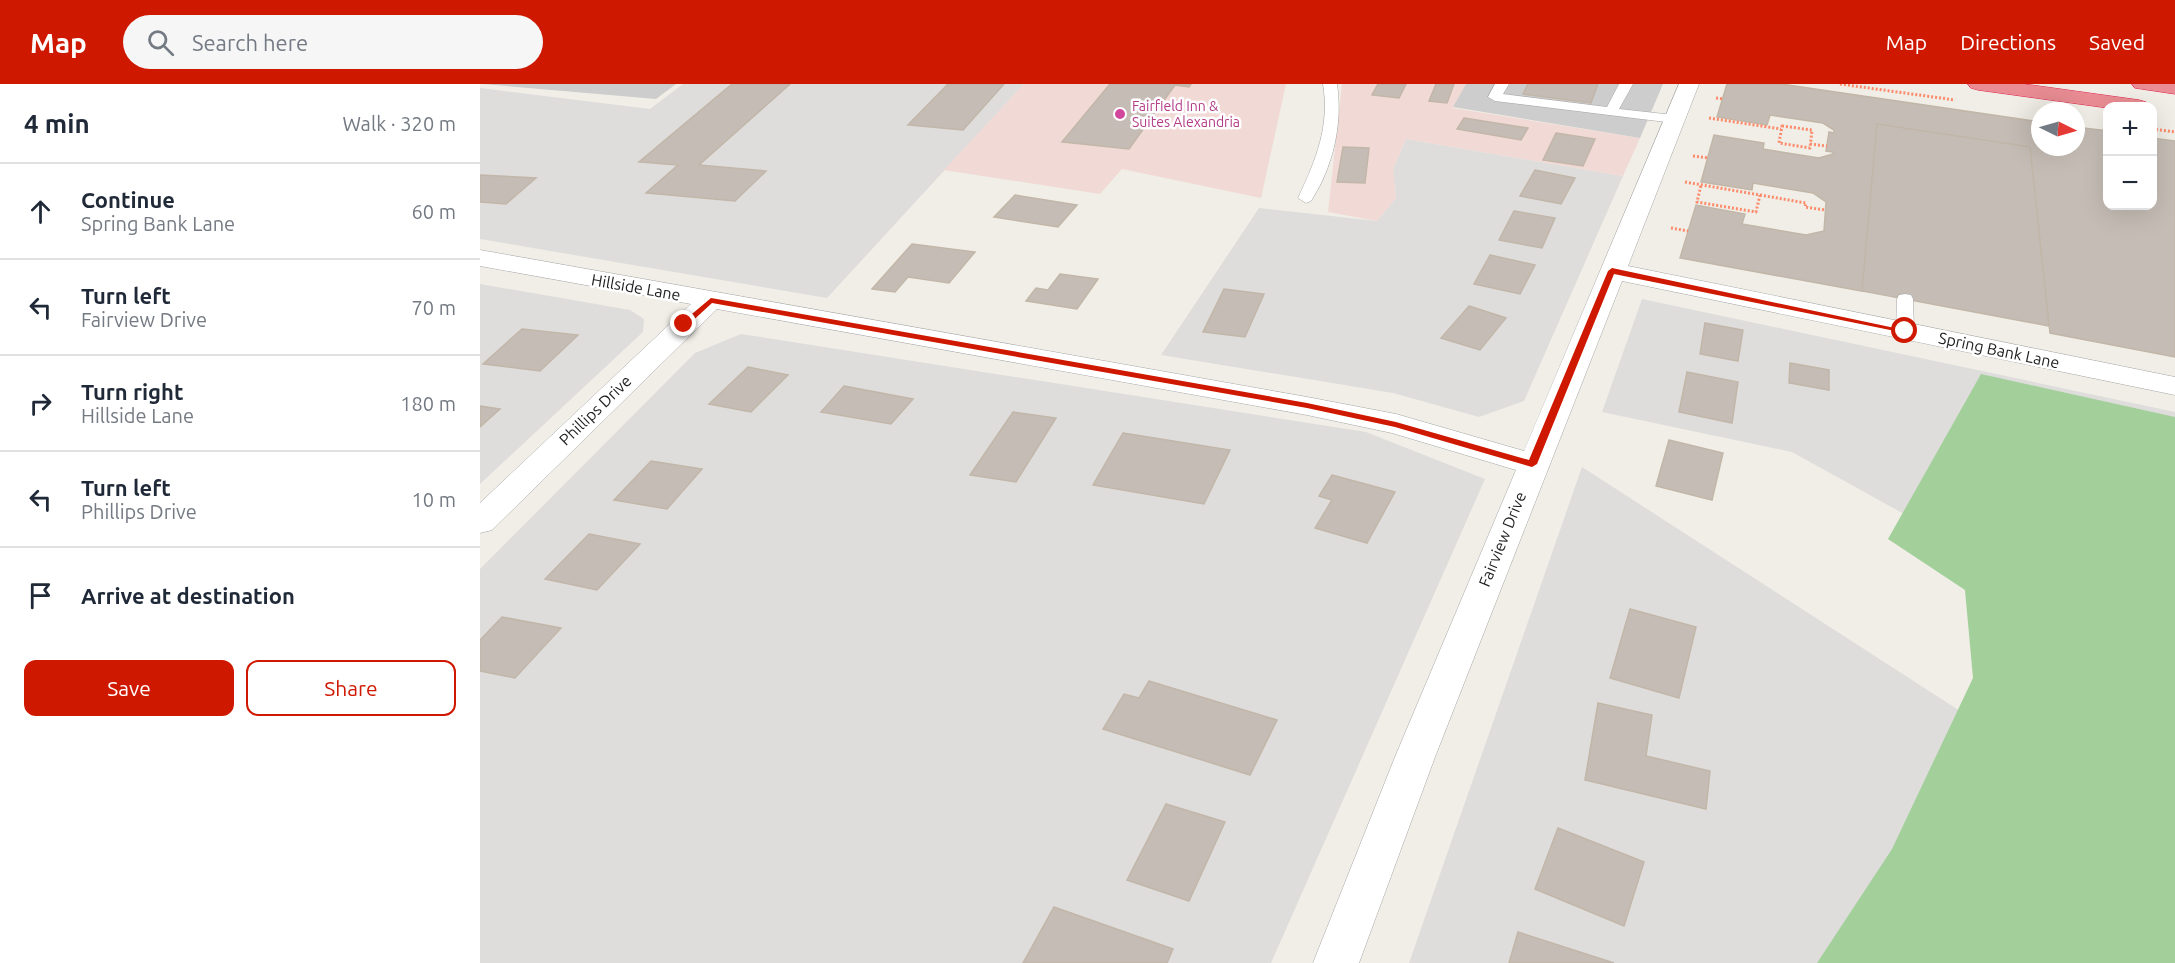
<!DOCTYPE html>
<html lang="en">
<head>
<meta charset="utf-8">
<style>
	:root { --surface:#fff; --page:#f6f6f7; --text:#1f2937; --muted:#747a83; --line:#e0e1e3; --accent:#cf1800 }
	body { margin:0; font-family:Ubuntu,sans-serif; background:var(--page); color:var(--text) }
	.controls { position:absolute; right:18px; top:18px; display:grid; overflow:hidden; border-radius:12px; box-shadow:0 6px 24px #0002 }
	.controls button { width:54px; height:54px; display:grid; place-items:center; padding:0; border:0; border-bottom:2px solid var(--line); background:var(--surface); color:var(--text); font:30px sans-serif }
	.compass { position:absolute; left:1551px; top:18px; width:54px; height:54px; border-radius:50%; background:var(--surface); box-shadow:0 6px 24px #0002; rotate:95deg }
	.stop { position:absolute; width:18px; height:18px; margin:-14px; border:4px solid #cf1800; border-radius:50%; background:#fff }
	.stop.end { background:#cf1800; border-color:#fff; box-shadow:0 2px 6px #0008 }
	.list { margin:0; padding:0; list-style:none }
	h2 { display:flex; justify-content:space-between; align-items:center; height:78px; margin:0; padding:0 24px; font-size:26px }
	h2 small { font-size:20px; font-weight:400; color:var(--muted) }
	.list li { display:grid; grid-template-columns:39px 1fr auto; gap:18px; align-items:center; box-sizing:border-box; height:96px; padding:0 24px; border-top:2px solid var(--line) }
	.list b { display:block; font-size:22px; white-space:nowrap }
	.list p { margin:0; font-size:20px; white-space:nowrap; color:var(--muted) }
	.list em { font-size:20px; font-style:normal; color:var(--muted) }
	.actions { display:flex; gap:12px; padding:18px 24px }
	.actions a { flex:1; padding:14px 0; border:2px solid var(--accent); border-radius:12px; text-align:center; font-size:21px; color:var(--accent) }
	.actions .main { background:var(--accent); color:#fff }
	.icon { flex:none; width:33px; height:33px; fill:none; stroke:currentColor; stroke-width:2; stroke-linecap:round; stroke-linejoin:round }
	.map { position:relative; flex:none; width:1695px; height:879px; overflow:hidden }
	header { display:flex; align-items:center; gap:36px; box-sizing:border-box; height:84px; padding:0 30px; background:var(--accent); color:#fff }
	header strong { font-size:28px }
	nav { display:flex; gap:33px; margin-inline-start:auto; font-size:21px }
	.search { width:420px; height:54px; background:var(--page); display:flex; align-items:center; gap:15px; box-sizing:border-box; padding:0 21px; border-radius:33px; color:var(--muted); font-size:22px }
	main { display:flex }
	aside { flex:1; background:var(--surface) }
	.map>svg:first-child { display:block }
	.residential { fill:#dedddc }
	.commercial { fill:#f1d9d5 }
	.religious { fill:#cdcdcd }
	.forest { fill:#a3d09a }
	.building { fill:#c5bdb5; stroke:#c2b6a8; stroke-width:1.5 }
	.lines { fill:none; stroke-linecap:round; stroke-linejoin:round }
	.lane-casing { stroke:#a6a6a6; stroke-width:1 }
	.street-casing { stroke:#a6a6a6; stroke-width:1 }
	.highway-casing { stroke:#df224d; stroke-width:1 }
	.path { stroke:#fc8a6b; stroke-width:3; stroke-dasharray:2 2; stroke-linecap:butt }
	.lane { fill:#fff; fill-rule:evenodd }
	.street { fill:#fff; fill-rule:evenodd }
	.highway { fill:#e98c93; fill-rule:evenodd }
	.route { fill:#cf1800 }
	.hotel-dot { fill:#d1479c; stroke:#fff; stroke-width:2 }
	.labels { text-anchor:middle; stroke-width:5; stroke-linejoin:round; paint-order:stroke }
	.far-hotel-label { font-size:14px; fill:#b23c85; stroke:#fff; text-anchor:start }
	.street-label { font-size:16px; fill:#1f1f1f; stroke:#fff }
</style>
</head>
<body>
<header>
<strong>Map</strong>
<div class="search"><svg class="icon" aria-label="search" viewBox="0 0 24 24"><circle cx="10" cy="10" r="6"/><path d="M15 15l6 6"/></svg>Search here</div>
<nav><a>Map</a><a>Directions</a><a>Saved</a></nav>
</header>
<main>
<aside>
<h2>4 min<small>Walk · 320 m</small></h2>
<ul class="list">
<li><svg class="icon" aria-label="ahead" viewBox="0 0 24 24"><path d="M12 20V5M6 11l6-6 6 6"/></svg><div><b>Continue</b><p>Spring Bank Lane</p></div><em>60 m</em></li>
<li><svg class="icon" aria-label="left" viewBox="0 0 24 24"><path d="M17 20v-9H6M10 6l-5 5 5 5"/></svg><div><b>Turn left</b><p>Fairview Drive</p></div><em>70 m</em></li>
<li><svg class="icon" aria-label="right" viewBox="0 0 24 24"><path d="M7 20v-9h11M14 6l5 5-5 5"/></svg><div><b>Turn right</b><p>Hillside Lane</p></div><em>180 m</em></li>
<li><svg class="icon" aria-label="left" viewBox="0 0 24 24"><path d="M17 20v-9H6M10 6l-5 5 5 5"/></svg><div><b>Turn left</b><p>Phillips Drive</p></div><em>10 m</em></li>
<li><svg class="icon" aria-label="arrive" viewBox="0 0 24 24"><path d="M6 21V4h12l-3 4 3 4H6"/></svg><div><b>Arrive at destination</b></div></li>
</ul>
<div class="actions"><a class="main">Save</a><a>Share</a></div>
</aside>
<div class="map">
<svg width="1695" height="879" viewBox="0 0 1695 879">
	<rect width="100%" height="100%" fill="#f0eee6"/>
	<path class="residential" d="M203,0H544L347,214L0,155V4L170,25Z
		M926,55L1143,92L1044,317L999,333L913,309L681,271L779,124L897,137L916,114L913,85Z
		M0,200L150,226L164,235L163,248L0,400Z
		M1162,215L1695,328V580L1312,368L1122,328Z
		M261,250L886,348L1005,395L791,879H0V485L215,269Z
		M1102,383L1604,707L1695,879H929Z"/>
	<path class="commercial" d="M544,0H806L781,114L642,85L620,110L464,86Z
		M862,0H986L973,24L1160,54L1143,92L926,55L913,85L916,114L897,137L848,128Z"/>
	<path class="religious" d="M3,0H196L176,15Z
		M986,0H1183L1160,54L973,23Z"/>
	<path class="forest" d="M1501,290L1695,333V879H1337L1412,765L1493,594L1485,506L1408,455Z"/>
	<path class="building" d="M252,0H310L219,81L286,87L255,117L166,109L198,81L159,78Z
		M468,0H524L483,46L428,41Z
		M630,0H711L709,3L695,1L649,65L582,58Z
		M898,0H926L919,14L892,11Z
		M956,0H974L967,19L949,17Z
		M1048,0H1118L1111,19L1043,10Z
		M1247,0H1301L1560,38V63H1596V43L1628,47V122H1672V54L1695,57V273L1570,249L1550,63L1397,40L1382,207L1200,174L1216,121L1265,130L1262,140L1326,151L1344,147L1346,118L1333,109L1273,99L1272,106L1221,98L1234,51L1284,59L1283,65L1339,74L1353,70V68L1346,67L1349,48L1354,49V46L1343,39L1290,31L1287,41L1237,33Z
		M984,34L1048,44L1041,56L977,45Z
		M1397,40L1550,63L1569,242L1382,207Z
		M1076,49L1115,55L1103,82L1063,76Z
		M863,63L889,64L885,99L857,98Z
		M1055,86L1095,94L1081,120L1040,112Z
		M0,91L56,94L26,120L0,118Z
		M535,111L597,121L578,143L514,133Z
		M1034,127L1075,134L1062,164L1019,156Z
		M432,160L495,168L469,199L428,193L415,208L392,205Z
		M1010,171L1055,181L1040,210L994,200Z
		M580,190L618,195L597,225L546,217L556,204L568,206Z
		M744,205L784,210L765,253L723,248Z
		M989,222L1026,234L1000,266L961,254Z
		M1225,239L1263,246L1258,277L1220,270Z
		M42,245L98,251L60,287L3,280Z
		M1310,279L1349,286V306L1309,299Z
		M268,283L308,291L271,328L229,320Z
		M1207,288L1258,298L1252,339L1199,328Z
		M364,302L433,315L411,340L341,328Z
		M0,322L20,325L0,343Z
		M533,328L576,334L536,398L490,391Z
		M643,349L750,366L724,420L613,401Z
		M1189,356L1243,369L1232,416L1176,402Z
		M171,377L222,385L187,425L134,416Z
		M852,391L915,408L887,459L835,444L852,416L839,412Z
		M109,450L160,460L117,506L65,495Z
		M1150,525L1216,543L1199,614L1130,594Z
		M22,533L81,544L35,594L0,587V556Z
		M669,597L797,636L770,691L623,645L644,610L659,614Z
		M1118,619L1172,631L1166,672L1230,687L1226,725L1105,696Z
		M686,720L745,738L709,817L647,796Z
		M1078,744L1164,778L1144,842L1055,805Z
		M574,823L693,865L687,879H543Z
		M1038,848L1134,879H1029Z"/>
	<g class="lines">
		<defs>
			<path id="lane" d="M843,0H857C863,40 853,83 831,117L826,119L818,114C836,76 850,42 843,0Z
				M1015,0H1029L1023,10L1127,23L1139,0H1153L1139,25L1194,31L1201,35L1194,39L1015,17L1008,13Z
				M1425,210L1431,211L1433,215L1434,247L1431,251H1419L1416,247L1417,215L1419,211Z"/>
			<path id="street" d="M1199,0H1219L1148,182L1695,293V311L1142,197L955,673L879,879H833L915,673L1036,386L912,349L827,331L237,225L12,446L0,449V419L211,220L0,182V166L827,313L916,330L1044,367Z"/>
			<path id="highway" d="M1488,0H1544L1659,16L1666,18L1670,22L1628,24L1498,6L1491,4Z
				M1652,0H1695V10L1655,4Z"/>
		</defs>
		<use href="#lane" class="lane-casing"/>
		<use href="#street" class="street-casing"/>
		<use href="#highway" class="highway-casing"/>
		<path class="path" d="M1360,0L1475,16
			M1236,14L1243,15
			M1229,34L1301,45
			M1302,42L1332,46L1330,64L1299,59Z
			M1672,45L1695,48
			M1330,60L1347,62
			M1213,72L1228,74
			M1205,98L1280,111L1276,128L1217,118L1221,101
			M1280,111L1326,119L1325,123L1345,126
			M1191,144L1208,147"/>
		<use href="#lane" class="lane"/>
		<use href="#street" class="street"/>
		<use href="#highway" class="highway"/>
	</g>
	<path class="route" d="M1132,184L1429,247L1425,249L1134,190L1057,380L1052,383L915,343L827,324L232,219L207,242L200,240L231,214L827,319L916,338L1049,376L1128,187Z"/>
	<circle class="hotel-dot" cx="640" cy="30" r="6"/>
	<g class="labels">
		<g class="far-hotel-label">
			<text x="652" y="27">Fairfield Inn &amp;<tspan x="652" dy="16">Suites Alexandria</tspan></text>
		</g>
		<g class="street-label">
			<text transform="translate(156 203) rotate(10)" y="6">Hillside Lane</text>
			<text transform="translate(1519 266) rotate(12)" y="6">Spring Bank Lane</text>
			<text transform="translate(115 326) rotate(-44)" y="6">Phillips Drive</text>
			<text transform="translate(1022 455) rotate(-68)" y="6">Fairview Drive</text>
		</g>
	</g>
</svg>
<div class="controls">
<button>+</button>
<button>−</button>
</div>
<svg class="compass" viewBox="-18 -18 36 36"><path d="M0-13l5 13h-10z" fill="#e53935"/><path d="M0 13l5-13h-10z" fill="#747a83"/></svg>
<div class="stop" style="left:1425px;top:247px"></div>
<div class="stop end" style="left:204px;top:240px"></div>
</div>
</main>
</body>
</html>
